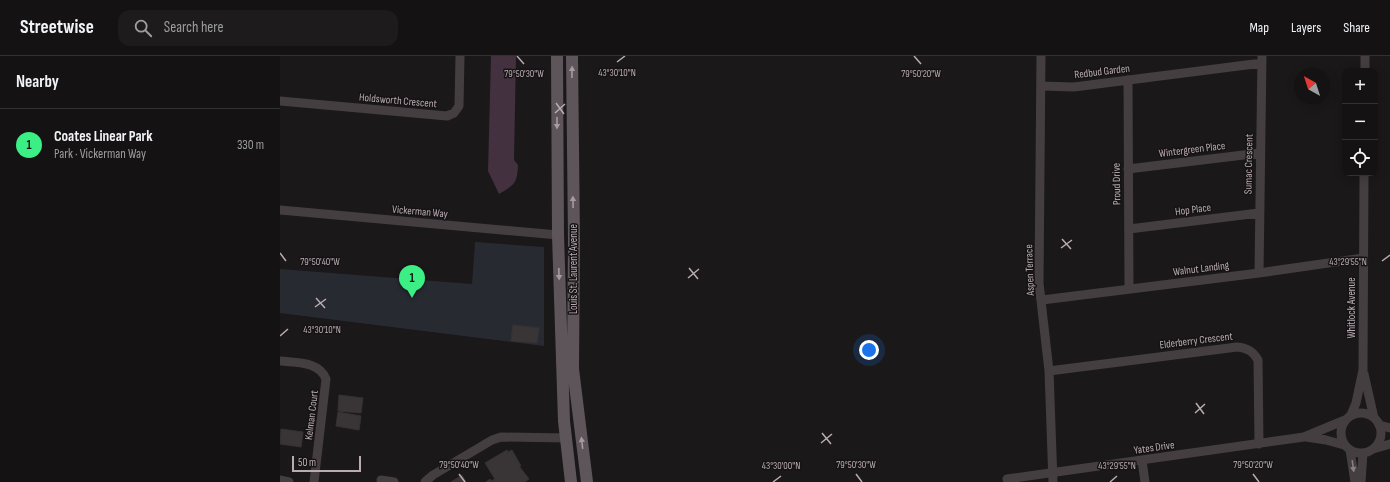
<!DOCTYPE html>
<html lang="en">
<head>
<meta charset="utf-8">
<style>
	:root { --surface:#141213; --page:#1d1b1c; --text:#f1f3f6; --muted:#9d9ea0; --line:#333233; --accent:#3bef85 }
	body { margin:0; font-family:"Sofia Sans Condensed",sans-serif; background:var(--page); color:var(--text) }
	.controls { position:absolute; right:12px; top:12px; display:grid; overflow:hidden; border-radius:8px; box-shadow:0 2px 10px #0003 }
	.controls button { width:36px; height:36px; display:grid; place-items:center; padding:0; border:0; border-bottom:1px solid var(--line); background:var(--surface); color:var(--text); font:20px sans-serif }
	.compass { position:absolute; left:1014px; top:12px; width:36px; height:36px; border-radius:50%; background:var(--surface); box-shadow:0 2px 10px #0003; rotate:321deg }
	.scale { position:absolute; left:12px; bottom:10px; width:69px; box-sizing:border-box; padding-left:4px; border:2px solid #baabb3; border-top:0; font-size:11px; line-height:14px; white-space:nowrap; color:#baabb3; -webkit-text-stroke:3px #151314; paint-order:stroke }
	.you { position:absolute; left:589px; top:294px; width:14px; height:14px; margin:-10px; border:3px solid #fff; border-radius:50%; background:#1a73e8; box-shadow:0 0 0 6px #1a73e833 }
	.badge { display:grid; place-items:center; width:26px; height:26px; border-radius:50%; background:var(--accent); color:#111; font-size:13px; font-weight:700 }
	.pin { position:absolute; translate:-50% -33px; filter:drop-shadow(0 1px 2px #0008) }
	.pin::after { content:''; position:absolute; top:21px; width:14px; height:12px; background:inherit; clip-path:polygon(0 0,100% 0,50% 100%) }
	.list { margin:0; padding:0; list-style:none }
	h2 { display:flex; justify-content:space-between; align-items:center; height:52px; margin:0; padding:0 16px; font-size:17px }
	h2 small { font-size:13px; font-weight:400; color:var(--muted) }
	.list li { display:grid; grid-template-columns:26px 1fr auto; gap:12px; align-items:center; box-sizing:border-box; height:72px; padding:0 16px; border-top:1px solid var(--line) }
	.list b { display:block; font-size:15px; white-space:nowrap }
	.list p { margin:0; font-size:13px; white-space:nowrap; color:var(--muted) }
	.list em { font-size:13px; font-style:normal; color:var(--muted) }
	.icon { flex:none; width:22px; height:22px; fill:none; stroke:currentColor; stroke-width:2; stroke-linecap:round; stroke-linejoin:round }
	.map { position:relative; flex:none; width:1110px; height:426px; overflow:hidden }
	header { display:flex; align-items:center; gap:24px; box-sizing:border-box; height:56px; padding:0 20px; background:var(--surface); border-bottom:1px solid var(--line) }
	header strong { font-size:19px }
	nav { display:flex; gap:22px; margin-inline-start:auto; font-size:14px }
	.search { width:280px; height:36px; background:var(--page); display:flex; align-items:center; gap:10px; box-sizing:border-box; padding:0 14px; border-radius:12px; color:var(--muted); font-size:15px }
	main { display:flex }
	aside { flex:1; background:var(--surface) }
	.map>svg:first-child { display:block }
	.green { fill:#282a32 }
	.water { fill:#43313f }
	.building { fill:#393537; stroke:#363233 }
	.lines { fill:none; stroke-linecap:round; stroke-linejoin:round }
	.minor { stroke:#443e41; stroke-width:9 }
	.major { stroke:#5e555a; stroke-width:12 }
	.oneway { fill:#a89aa1 }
	.oneway2 { fill:#8b7f85 }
	.ticks { fill:none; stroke:#baabb3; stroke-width:1.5 }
	.labels { text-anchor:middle; stroke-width:3; stroke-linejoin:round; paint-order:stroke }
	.street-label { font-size:11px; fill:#baabb3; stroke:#151314 }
	.ticks-label { font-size:10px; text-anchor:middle; fill:#baabb3; stroke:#151314; stroke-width:3; stroke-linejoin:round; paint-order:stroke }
</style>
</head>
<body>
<header>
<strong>Streetwise</strong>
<div class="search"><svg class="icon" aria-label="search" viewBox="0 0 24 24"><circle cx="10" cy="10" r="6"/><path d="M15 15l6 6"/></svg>Search here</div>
<nav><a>Map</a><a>Layers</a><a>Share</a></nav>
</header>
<main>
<aside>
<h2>Nearby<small></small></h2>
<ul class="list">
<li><span class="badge">1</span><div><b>Coates Linear Park</b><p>Park · Vickerman Way</p></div><em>330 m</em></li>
</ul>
</aside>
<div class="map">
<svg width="1110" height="426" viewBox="0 0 1110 426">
	<rect width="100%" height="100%" fill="#1a1819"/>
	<path class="green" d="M195,186L264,191V290L0,257V213L192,228Z"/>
	<path class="water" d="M211,0H236L234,104L238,109C237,128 235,128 219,138L208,115Z"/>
	<path class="building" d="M233,269L259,272L257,287L231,285Z
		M59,339L83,342L81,357L58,355Z
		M58,356L81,360L79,374L56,370Z
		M1,373L23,376L21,391L0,388Z
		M227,394L228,396L232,394L241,410H239L249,423L245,426H206L210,423L211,425L215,423L205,407Z
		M182,419L186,426H171Z"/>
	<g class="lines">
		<path class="minor" d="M761,0L759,227L769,315L773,426
			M1085,15V0
			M848,24L849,232
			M761,30L794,31L982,7
			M0,45L167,60L174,57L179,50L180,0
			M848,113L980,97
			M0,154L278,179
			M849,173L979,157
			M979,217L982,0
			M762,244L979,217L1083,202
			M0,305C16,307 39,305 46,323L34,426
			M769,315L957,291C967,292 973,295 978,304L979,388
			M1084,318L1094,362
			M1061 377a20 20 0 1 1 40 0a20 20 0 1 1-40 0Z
			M1071,359L1076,347L1083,314L1084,117
			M1099,369L1110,372
			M1026,381L1046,384L1064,389
			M1093,393L1110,388
			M1070,394L1075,426
			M862,404L865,426
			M727,423L1024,381L1065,364
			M0,424L9,426
			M101,424L114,426
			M145,426L153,419L212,384L221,381L286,382
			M1081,426L1083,397"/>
		<path class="major" d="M277,0L278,179L284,365L291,426
			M292,0L294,184L293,313L307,426"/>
	</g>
	<defs><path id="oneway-solid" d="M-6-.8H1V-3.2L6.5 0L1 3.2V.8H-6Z"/></defs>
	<g class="oneway">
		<use href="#oneway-solid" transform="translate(292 16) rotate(-89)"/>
		<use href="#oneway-solid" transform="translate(277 67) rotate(90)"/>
		<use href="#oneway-solid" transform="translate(293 146) rotate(-91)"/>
		<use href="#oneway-solid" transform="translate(279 218) rotate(88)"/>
		<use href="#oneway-solid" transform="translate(302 387) rotate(-97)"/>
	</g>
	<use class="oneway2" href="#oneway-solid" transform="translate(1073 410) rotate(82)"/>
	<path class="ticks" d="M237,0L244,8M634,0L641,8M337,6L345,0M276,47L284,58M275,57L285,48M782,183L791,193M781,192L792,184M0,197L6,205M1102,205L1110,199M409,212L418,223M408,222L419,213M36,242L45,252M35,251L46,243M0,280L8,273M916,347L924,358M915,357L925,348M542,377L551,388M541,387L552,378M179,418L185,426M576,418L582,426M973,418L979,426M493,426L501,420M830,426L837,420"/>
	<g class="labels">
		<g class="street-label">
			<text transform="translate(822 15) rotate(-7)" y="4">Redbud Garden</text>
			<text transform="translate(118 44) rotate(5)" y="4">Holdsworth Crescent</text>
			<text transform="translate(912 93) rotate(-7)" y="4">Wintergreen Place</text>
			<text transform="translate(968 108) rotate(-89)" y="4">Sumac Crescent</text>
			<text transform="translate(836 128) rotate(-91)" y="4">Proud Drive</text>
			<text transform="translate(913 153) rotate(-7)" y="4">Hop Place</text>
			<text transform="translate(140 155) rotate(5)" y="4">Vickerman Way</text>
			<text transform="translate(921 212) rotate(-7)" y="4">Walnut Landing</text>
			<text transform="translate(293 213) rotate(-90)" y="4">Louis St. Laurent Avenue</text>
			<text transform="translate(749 214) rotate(-92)" y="4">Aspen Terrace</text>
			<text transform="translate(1071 252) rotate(-90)" y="4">Whitlock Avenue</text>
			<text transform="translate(916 284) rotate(-7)" y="4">Elderberry Crescent</text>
			<text transform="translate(31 359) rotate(-83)" y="4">Kelman Court</text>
			<text transform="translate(874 391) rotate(-8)" y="4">Yates Drive</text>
		</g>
	</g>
	<g class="ticks-label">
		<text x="337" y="20">43°30'10"N</text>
		<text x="244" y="21">79°50'30"W</text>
		<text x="641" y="21">79°50'20"W</text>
		<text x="40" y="209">79°50'40"W</text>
		<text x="1068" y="209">43°29'55"N</text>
		<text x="42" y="277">43°30'10"N</text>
		<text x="179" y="412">79°50'40"W</text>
		<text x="576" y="412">79°50'30"W</text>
		<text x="973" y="412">79°50'20"W</text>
		<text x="501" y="413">43°30'00"N</text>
		<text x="837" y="413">43°29'55"N</text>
	</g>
</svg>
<div class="controls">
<button>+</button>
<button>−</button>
<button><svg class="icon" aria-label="locate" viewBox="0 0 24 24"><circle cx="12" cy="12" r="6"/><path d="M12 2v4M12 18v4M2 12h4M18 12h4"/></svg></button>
</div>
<svg class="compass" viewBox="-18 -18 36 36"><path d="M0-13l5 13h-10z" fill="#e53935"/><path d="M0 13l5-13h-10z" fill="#9d9ea0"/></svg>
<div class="scale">50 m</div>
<div class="you"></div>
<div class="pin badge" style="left:132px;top:242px">1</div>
</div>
</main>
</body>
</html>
